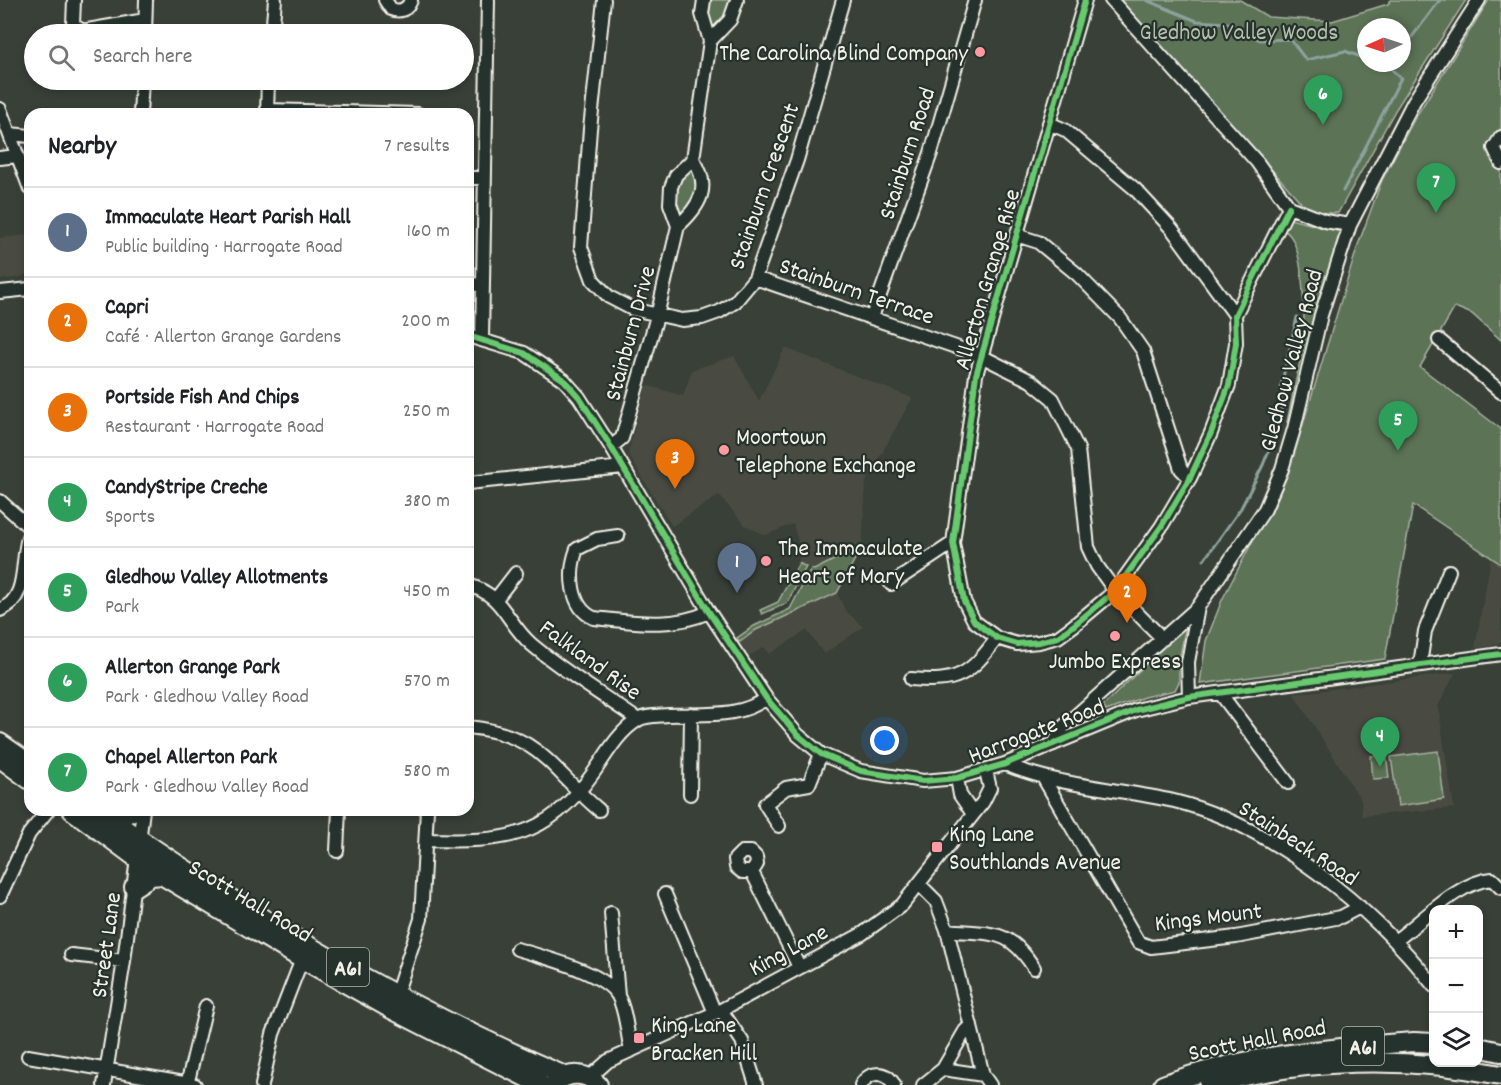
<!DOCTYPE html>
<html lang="en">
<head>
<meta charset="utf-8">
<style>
	:root { --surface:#fff; --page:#f6f6f6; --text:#202124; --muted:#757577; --line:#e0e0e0; --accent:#84575d }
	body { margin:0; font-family:Dekko,sans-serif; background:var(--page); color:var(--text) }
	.controls { position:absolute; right:18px; bottom:18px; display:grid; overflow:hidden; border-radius:12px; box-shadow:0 3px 9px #0003 }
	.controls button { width:54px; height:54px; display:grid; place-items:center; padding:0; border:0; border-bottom:2px solid var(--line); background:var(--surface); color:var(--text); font:30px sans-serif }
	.compass { position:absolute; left:1357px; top:18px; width:54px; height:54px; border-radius:50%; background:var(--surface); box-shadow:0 3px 9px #0003; rotate:267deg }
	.you { position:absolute; left:885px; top:741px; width:21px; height:21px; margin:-15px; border:4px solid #fff; border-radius:50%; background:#1a73e8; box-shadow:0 0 0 9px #1a73e833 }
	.badge { display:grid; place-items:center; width:39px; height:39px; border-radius:50%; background:var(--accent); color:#fff; font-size:20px; font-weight:700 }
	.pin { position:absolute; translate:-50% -50px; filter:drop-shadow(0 2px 3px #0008) }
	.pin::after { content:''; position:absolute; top:32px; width:21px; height:18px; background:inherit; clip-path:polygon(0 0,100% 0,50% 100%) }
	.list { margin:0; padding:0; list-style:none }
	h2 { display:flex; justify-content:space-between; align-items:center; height:78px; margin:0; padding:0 24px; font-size:26px }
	h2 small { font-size:20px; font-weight:400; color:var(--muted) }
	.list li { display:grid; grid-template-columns:39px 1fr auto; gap:18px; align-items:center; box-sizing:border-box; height:90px; padding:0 24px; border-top:2px solid var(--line) }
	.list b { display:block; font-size:22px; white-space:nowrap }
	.list p { margin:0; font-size:20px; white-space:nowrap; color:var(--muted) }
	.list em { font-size:20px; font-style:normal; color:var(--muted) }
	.icon { flex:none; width:33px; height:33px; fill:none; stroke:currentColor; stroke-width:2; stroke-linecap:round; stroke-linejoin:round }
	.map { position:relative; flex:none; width:1501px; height:1085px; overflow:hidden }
	.search { position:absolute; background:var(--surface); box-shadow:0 3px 9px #0003; left:24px; top:24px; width:450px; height:66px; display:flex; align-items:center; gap:15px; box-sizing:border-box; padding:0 21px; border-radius:33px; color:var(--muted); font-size:22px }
	.panel { position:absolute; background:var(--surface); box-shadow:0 3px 9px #0003; left:24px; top:108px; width:450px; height:708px; border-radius:18px }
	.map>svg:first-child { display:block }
	.built { fill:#494c42 }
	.green { fill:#5b7357; stroke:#a8b2a0; stroke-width:1.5; fill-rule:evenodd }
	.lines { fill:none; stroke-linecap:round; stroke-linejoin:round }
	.stream { stroke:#8da29d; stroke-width:3 }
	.minor-casing { stroke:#f4f1e8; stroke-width:16 }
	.highway-casing { stroke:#f4f1e8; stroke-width:22 }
	.minor { stroke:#26332d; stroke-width:12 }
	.highway { stroke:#26332d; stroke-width:18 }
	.cycleway-casing { stroke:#26332d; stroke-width:10 }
	.cycleway { stroke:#67ca6e; stroke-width:6 }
	.poi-dot { fill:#ff9aa2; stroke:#26332d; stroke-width:2 }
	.labels { text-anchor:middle; stroke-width:4.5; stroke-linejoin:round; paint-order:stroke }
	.shield { fill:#26332d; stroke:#b6b8b0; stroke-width:1.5 }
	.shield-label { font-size:22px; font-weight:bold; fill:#f4f1e8 }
	.park-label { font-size:24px; fill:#b7bfae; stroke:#26332d }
	.poi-label { font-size:24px; fill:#f4f1e8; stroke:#26332d; text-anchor:start }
	.street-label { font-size:24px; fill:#f4f1e8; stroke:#26332d }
</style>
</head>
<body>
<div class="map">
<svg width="1501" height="1085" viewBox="0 0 1501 1085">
	<rect width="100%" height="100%" fill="#394038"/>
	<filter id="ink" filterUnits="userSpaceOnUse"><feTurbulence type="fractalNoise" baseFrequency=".0167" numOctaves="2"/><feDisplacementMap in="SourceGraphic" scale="12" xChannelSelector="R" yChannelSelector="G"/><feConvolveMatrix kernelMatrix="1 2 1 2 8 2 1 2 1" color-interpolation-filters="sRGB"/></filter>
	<g filter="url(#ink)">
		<path class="built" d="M30,235V272L20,277L0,280V238Z
			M785,348L912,398L866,482L862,546L814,571L799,563L800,548L793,524L765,535L745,525L719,495L672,526L628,454L646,385L683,396L692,370L734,356L759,401Z
			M1491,558L1501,564V641L1497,645L1475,648Z
			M837,593L845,610L863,627L824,654L807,630L769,654L764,647L749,656L740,642L756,630Z
			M1455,673L1438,706L1454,808L1362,816L1361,800L1294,694Z"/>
		<path class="green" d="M708,0H732L727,17L717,27H712L706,15Z
			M1120,0H1240L1268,17L1332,21L1388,4L1391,0H1466L1396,109L1338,213H1319L1307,209ZM1366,27H1402V63H1366Z
			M1489,0H1501V128L1491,145L1498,168L1501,170V340L1472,314L1455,307L1420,367L1501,429V564L1413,505L1385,659L1200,684L1206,641L1222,600L1288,473L1358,245L1382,180L1415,118Z
			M688,169H692C703,188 693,200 681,216C670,200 676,182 688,169Z
			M1290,219L1341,232L1290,423L1287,422L1307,328L1304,327C1304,306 1304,242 1285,231Z
			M862,546L837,593L756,630L740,642L737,638L754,626L790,609L811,569L814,570Z
			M799,563L806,567L787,603L762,614L760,610L778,602Z
			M1186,625L1179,661V682L1175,690L1144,697L1106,711L1103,706Z
			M1438,751L1444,799L1398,806L1391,757Z
			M1386,754L1389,778L1373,779L1371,756Z"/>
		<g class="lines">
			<path class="stream" d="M1146,0L1197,21L1228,23L1260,40L1290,39L1306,60L1345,51L1366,59
				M1402,50L1440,0
				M1377,63L1390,68L1393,63
				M1343,191L1401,78L1390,68
				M1204,560L1241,508L1263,465L1281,420V386L1297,317"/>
			<defs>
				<path id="minor" d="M74,0L73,24L82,31L145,20
					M385,0L391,9C400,13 408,9 411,0
					M604,0L590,129L581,247L593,280L609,297L632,309L682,320L702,318L719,312L735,302L755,278L797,160L843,0
					M1085,0L976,375L953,543L964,601L974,621L997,638L1017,644L1039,642L1058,637L1073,626L1115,591L1161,527L1190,478L1211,433L1229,385L1236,343L1235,315L1289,207
					M1111,0L1257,162L1289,207L1325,221L1350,225
					M145,34L146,0
					M272,34L275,0
					M710,41L730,20L737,0
					M0,109L30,189
					M267,110L418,114
					M140,114L142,80
					M267,114L268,80
					M1049,123L1065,130L1135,189L1172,229L1235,315
					M10,134L30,136
					M1501,137L1494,148L1501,163
					M0,158L17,156
					M468,178H485
					M678,226C700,206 712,187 693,159L710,41L702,14L704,0
					M1016,235L1038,242L1077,274L1120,318L1143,351L1181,469L1190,478
					M755,278L979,355L1031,381L1053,399L1078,449L1088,547L1097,566L1115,591L1163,639
					M468,283L483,286
					M0,292L30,289
					M872,317L931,153L975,0
					M468,336L524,353L564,380L579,397L611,447L709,612L766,698L798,735L821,754L861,771L923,781L957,778L1005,764L1136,710L1189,697L1501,654
					M482,339L488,0
					M1439,340L1501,392
					M611,447L622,438L657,316L678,226L670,204L671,187L676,175L693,159
					M468,483L623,467
					M0,501L30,528
					M618,536L597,539L577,549C568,572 570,608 594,618C634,622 671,629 709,612
					M891,584L953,543
					M468,585C504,595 506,622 531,644C564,672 603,695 638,720
					M496,599L516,573
					M0,610C31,598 19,556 30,532
					M1420,665L1425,631L1449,571
					M911,679C957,683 969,676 997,638
					M1220,693L1288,783
					M1189,697L1188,662L1198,607
					M468,727C541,734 550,769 599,810
					M1054,744L1063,727L1198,607L1265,509L1282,469L1294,429L1321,315L1350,225L1414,101L1479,0
					M1005,764C1060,787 1117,788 1174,801C1272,825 1372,907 1434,986
					M957,778L960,795L973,814
					M1044,779L1138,942L1151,947L1236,937L1341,917L1360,907
					M690,794L691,714
					M779,826L765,804L786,788L809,784L821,754
					M427,840C503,842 546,840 594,772C606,755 619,731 638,720C646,715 659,716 669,715C701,713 740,719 766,698
					M337,851L339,810
					M752,872H742L736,867L735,859L742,852H751L756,857L757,864L752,872L799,967
					M919,884L936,901L947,930L978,1055L983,1075L990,1085
					M665,894L715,1013
					M0,896L29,834L48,810
					M611,913L618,996
					M947,930C992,935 1008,927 1034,968
					M1395,941C1423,921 1457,882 1492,879L1501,888
					M517,949C542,957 605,972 618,996C626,1011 627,1033 631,1051
					M71,955L124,961
					M396,995L421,919L427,810
					M721,1010L742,1041L756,1085
					M28,1056L195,1085
					M943,1069L983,1075
					M590,1077L608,1061L721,1010L862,934L902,905L983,802L990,788L986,771
					M104,1085L124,961L143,810
					M187,1085L206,1006
					M262,1085L273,1034L302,959
					M861,1085C869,1071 886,1070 894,1085
					M923,1085L943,1069L965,1031L971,1025"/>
				<path id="highway" d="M0,743L30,764
					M0,758L30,780
					M72,810L150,868L302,959L391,1009L541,1085
					M97,810C243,912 401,1006 565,1076
					M112,821L135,810
					M134,887L151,876L162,875
					M1478,1047L1501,1052
					M555,1082C569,1073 586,1071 598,1085
					M1163,1085C1244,1055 1329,1048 1414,1042L1434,1043
					M1209,1085C1303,1058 1405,1056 1501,1075"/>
			</defs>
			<use href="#minor" class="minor-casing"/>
			<use href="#highway" class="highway-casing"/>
			<use href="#minor" class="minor"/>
			<use href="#highway" class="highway"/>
			<defs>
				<path id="cycleway" d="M1085,0L976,375L953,543L964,601L974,621L997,638L1017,644L1039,642L1058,637L1073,626L1115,591L1161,527L1190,478L1211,433L1229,385L1236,343L1235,315L1289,207
					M468,336L524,353L564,380L579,397L611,447L709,612L766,698L798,735L821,754L861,771L923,781L957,778L1005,764L1136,710L1189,697L1501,654"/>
			</defs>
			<use href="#cycleway" class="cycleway-casing"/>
			<use href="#cycleway" class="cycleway"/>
		</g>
	</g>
	<g class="poi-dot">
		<circle cx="980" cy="52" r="6"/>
		<circle cx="724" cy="450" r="6"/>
		<circle cx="766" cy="561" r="6"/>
		<circle cx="1115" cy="636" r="6"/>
		<rect x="931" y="841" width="12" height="12" rx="3"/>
		<rect x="633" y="1032" width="12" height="12" rx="3"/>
	</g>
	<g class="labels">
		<g class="shield">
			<rect x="327" y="948" width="42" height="38" rx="4.5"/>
			<rect x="1342" y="1027" width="42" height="38" rx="4.5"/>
		</g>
		<g class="shield-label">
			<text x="348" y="975">A61</text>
			<text x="1363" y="1054">A61</text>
		</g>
		<g class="park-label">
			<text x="1239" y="39">Gledhow Valley Woods</text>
		</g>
		<g class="poi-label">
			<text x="968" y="60" text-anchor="end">The Carolina Blind Company</text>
			<text x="736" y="444">Moortown<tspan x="736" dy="28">Telephone Exchange</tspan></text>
			<text x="778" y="555">The Immaculate<tspan x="778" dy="28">Heart of Mary</tspan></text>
			<text x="1115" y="668" text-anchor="middle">Jumbo Express</text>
			<text x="949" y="841">King Lane<tspan x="949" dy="28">Southlands Avenue</tspan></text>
			<text x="651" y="1032">King Lane<tspan x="651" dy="28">Bracken Hill</tspan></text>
		</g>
		<g class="street-label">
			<text transform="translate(906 153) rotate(-72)" y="8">Stainburn Road</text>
			<text transform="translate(763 186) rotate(-71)" y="8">Stainburn Crescent</text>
			<text transform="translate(986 279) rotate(-74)" y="8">Allerton Grange Rise</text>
			<text transform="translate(857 290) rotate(19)" y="8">Stainburn Terrace</text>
			<text transform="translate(629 333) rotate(-75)" y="8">Stainburn Drive</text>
			<text transform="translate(1290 360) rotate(-75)" y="8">Gledhow Valley Road</text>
			<text transform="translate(591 659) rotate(36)" y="8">Falkland Rise</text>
			<text transform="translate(1036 730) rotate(-21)" y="8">Harrogate Road</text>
			<text transform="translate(1299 842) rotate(33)" y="8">Stainbeck Road</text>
			<text transform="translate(251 900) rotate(31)" y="8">Scott Hall Road</text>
			<text transform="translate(1208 916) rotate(-7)" y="8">Kings Mount</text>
			<text transform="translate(105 945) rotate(-82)" y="8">Street Lane</text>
			<text transform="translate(788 949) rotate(-28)" y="8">King Lane</text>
			<text transform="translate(1257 1039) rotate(-11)" y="8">Scott Hall Road</text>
		</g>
	</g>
</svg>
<div class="controls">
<button>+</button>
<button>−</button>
<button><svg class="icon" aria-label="layers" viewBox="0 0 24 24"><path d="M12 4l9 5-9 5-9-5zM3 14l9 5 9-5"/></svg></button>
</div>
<svg class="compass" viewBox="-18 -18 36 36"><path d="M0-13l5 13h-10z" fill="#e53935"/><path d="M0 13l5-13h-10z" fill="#757577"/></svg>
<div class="you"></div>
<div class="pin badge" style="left:737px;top:593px;background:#5c6f8a">1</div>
<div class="pin badge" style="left:1127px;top:623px;background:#e8710a">2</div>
<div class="pin badge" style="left:675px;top:489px;background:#e8710a">3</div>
<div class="pin badge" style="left:1380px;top:767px;background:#2e9e5b">4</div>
<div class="pin badge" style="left:1398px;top:451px;background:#2e9e5b">5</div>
<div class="pin badge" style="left:1323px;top:125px;background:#2e9e5b">6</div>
<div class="pin badge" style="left:1436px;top:213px;background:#2e9e5b">7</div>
<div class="search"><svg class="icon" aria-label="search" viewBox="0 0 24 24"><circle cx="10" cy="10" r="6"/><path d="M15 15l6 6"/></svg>Search here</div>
<section class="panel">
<h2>Nearby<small>7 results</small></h2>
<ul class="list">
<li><span class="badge" style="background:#5c6f8a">1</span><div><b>Immaculate Heart Parish Hall</b><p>Public building · Harrogate Road</p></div><em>160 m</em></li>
<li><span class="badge" style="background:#e8710a">2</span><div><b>Capri</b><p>Café · Allerton Grange Gardens</p></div><em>200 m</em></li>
<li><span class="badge" style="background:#e8710a">3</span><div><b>Portside Fish And Chips</b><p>Restaurant · Harrogate Road</p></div><em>250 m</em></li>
<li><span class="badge" style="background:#2e9e5b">4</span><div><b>CandyStripe Creche</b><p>Sports</p></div><em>380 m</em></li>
<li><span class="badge" style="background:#2e9e5b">5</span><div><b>Gledhow Valley Allotments</b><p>Park</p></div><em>450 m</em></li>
<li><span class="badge" style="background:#2e9e5b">6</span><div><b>Allerton Grange Park</b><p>Park · Gledhow Valley Road</p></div><em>570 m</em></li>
<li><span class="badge" style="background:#2e9e5b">7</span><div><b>Chapel Allerton Park</b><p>Park · Gledhow Valley Road</p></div><em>580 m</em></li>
</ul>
</section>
</div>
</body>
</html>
